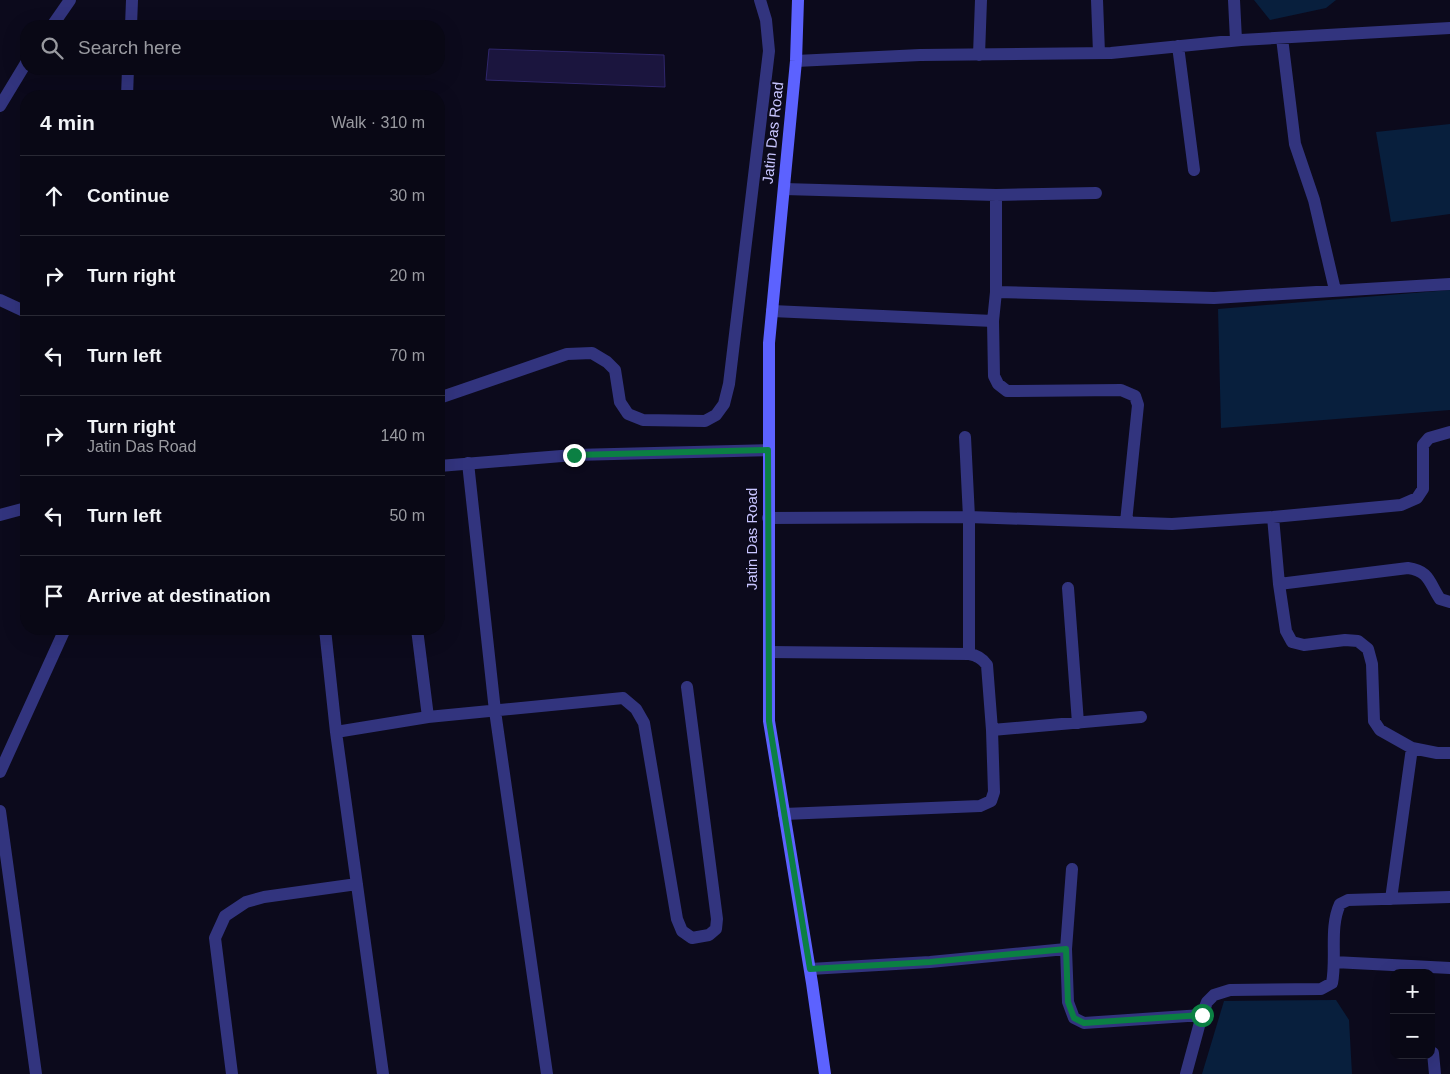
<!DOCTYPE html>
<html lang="en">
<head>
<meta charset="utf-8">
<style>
	:root { --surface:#090815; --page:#171622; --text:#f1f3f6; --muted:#999aa0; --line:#292934 }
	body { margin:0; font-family:Helvetica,sans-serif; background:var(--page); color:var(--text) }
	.controls { position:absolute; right:15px; bottom:15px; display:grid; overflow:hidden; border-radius:10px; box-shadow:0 5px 20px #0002 }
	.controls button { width:45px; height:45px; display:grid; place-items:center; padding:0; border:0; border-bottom:1px solid var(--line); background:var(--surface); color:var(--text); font:25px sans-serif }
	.stop { position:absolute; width:15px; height:15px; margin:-11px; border:4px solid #0b8043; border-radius:50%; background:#fff }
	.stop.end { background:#0b8043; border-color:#fff; box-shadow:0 1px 5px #0008 }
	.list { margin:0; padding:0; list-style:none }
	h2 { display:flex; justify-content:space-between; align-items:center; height:65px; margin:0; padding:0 20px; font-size:21px }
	h2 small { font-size:16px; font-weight:400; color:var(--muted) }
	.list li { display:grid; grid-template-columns:32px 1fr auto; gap:15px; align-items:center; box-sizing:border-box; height:80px; padding:0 20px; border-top:1px solid var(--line) }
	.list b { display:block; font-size:19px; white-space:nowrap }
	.list p { margin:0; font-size:16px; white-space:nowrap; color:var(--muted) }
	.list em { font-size:16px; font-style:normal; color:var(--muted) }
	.icon { flex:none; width:28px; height:28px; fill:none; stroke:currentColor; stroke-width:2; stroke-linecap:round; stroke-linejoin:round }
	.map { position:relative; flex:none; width:1450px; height:1074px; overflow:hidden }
	.search { position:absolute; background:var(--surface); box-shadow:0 5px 20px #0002; left:20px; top:20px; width:425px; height:55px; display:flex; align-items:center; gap:12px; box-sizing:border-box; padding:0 18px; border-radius:20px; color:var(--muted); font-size:19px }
	.panel { position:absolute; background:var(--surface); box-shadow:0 5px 20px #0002; left:20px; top:90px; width:425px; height:545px; border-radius:20px }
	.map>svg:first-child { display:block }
	.water { fill:#081f3d }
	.building { fill:#1b153e; stroke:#2f266b }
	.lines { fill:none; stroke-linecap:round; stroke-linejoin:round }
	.lane { stroke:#32347e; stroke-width:12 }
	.street { stroke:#32347e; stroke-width:12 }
	.secondary { stroke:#5c62ff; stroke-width:12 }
	.route { stroke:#0b8043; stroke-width:6 }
	.labels { text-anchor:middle; stroke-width:4; stroke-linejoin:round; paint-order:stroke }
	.street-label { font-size:15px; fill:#c8c5ff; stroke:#0c0a1c }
</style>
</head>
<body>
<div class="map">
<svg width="1450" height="1074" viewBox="0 0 1450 1074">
	<rect width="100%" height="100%" fill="#0c0a1c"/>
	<path class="water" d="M1254,0H1336L1326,8L1270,20Z
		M1450,124V214L1391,222L1376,132Z
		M1450,290V410L1221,428L1218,309Z
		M1336,1000L1349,1020L1352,1074H1202L1224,1001Z"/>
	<path class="building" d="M489,49L664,55L665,87L486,80Z"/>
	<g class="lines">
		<path class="lane" d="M52,26L70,0
			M131,26L132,0
			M127,96L128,69
			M0,106L26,63
			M0,300L26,312
			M439,398L567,354L592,353L607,362L615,370L620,402L628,414L643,420L705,421L716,415L724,404L729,384L769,51L766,20L760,0
			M468,463L495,711L547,1074
			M0,515L26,508
			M325,629L336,732L383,1074
			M417,629L428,717
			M336,732L428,717L623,698L636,709L644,723L677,919L682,931L692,938L709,935L716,929L717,919L687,687
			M0,811L36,1074
			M232,1074L215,938L225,916L246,902L264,897L357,884"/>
		<path class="street" d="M1097,0L1099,53
			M1234,0L1236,40
			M1282,38L1295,144L1314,200L1335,290
			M1178,46L1194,170
			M979,55L981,0
			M796,61L920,55L1111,53L1241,40L1450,28
			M784,189L996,195L1096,193
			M996,195V292L993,321L994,376L998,384L1007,391L1121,390L1135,396L1138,405L1126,522
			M996,292L1214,298L1450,284
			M772,311L993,321
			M965,437L969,517V654
			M439,466L574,455L769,450
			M1273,517L1279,584L1286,631L1292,642L1304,645L1345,640L1358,641L1368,649L1372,664L1374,721L1380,730L1412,748L1437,753H1450
			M768,518L969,517L1172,524L1273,517L1401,505L1417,498L1423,489V445L1429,438L1450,432
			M1279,584L1408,568C1430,571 1429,583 1440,599L1450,602
			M1068,588L1078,723
			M769,652L969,654C977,655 982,658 987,665L992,730L994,792L991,801L980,806L784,814
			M992,730L1141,717
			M0,772L65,629
			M1072,869L1066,949L1068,1002L1074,1018L1084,1023L1202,1015
			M1391,899L1412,748
			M1334,962L1450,968
			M810,969L930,962L1066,949
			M1433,1053L1435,1074
			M1186,1074L1202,1015L1207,1002L1214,995L1230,990L1321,989L1332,983C1337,957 1329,928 1340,904L1348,900L1450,897"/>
		<path class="secondary" d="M798,0L796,61L769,343V721L812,983L825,1074"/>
	</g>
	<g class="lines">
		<path class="route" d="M574,455L768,450L769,721L810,969L930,962L1066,949L1068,1002L1074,1018L1084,1023L1202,1015"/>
	</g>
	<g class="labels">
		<g class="street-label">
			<text transform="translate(773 133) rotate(-84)" y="5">Jatin Das Road</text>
			<text transform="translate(752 539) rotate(-90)" y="5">Jatin Das Road</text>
		</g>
	</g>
</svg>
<div class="controls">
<button>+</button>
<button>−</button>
</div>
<div class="stop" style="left:1202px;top:1015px"></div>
<div class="stop end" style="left:574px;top:455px"></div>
<div class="search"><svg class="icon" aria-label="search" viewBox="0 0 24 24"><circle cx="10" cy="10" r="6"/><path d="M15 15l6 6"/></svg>Search here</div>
<section class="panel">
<h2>4 min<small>Walk · 310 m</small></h2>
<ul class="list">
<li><svg class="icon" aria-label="ahead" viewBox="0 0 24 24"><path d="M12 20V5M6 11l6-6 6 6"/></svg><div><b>Continue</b></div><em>30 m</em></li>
<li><svg class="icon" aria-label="right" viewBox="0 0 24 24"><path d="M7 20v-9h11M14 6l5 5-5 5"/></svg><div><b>Turn right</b></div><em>20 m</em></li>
<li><svg class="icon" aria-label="left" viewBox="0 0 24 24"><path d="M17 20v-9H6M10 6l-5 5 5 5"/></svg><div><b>Turn left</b></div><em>70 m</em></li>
<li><svg class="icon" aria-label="right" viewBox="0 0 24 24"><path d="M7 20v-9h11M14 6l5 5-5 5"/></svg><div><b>Turn right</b><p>Jatin Das Road</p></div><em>140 m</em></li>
<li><svg class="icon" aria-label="left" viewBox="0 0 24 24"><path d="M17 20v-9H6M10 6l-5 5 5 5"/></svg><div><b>Turn left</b></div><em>50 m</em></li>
<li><svg class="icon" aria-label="arrive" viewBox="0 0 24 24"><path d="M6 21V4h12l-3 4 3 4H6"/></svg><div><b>Arrive at destination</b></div></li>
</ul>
</section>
</div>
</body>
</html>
